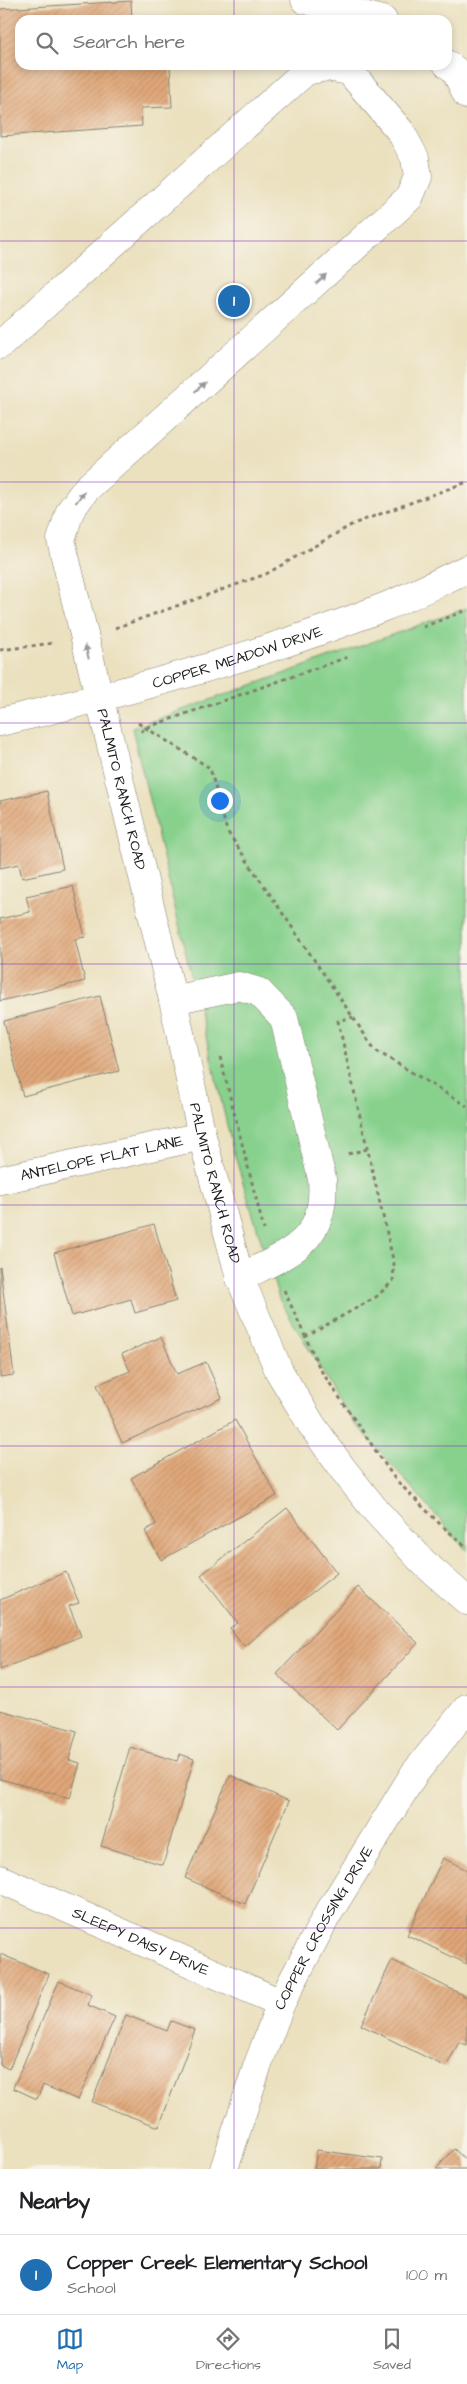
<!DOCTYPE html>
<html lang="en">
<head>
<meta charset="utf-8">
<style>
	:root { --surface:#fff; --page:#f6f6f6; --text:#202124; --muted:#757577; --line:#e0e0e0; --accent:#1f6fb2 }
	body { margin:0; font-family:"Architects Daughter",sans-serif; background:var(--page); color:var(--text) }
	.you { position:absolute; left:219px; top:800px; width:18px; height:18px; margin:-12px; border:4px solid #fff; border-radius:50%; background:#1a73e8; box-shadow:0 0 0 8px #1a73e833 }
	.badge { display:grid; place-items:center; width:32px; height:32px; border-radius:50%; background:var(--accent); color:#fff; font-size:16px; font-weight:700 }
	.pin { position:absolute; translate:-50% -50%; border:2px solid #fff; box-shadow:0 1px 5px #0006 }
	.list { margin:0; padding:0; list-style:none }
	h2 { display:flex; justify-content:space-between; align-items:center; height:65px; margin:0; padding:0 20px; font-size:21px }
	h2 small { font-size:16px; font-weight:400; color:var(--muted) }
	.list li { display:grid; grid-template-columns:32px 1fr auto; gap:15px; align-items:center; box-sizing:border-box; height:80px; padding:0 20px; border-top:1px solid var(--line) }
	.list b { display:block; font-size:19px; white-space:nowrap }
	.list p { margin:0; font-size:16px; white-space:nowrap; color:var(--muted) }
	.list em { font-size:16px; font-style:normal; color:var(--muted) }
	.icon { flex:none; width:28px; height:28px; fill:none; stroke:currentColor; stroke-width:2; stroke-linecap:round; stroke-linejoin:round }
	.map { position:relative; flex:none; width:467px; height:2169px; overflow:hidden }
	.search { position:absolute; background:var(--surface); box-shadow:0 2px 8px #0003; left:15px; right:15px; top:15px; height:55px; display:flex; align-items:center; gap:12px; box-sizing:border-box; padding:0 18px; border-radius:15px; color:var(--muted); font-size:19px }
	.sheet { height:145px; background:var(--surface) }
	nav { display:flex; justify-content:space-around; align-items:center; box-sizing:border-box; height:70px; border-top:1px solid var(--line); background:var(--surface); font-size:14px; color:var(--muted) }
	nav a { display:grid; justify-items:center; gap:2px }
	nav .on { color:var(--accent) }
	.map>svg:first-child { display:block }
	.green { fill:#87d18d; stroke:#527654 }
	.building { fill:url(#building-hatch) }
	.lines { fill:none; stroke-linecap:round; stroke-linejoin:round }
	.minor-casing { stroke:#847e6e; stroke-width:29 }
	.path { stroke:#847e6e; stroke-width:3; stroke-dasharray:4 4; stroke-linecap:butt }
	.minor { stroke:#fff; stroke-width:28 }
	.oneway { fill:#999 }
	.grid { fill:none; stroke:#7b2cbf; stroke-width:1; stroke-opacity:0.55 }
	.labels { text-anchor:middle; stroke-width:4; stroke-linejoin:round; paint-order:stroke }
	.street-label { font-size:15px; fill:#1c1c1c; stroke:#f7f3e8 }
</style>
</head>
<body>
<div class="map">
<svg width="467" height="2169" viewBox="0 0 467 2169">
	<defs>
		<pattern id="building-hatch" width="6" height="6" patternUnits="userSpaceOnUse" patternTransform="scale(1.25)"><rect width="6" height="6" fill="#e0a779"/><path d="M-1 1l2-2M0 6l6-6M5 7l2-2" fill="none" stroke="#c08f68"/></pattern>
	</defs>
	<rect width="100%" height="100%" fill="#f7f3e8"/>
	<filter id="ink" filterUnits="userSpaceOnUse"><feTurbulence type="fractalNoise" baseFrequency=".02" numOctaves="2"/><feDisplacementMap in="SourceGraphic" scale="10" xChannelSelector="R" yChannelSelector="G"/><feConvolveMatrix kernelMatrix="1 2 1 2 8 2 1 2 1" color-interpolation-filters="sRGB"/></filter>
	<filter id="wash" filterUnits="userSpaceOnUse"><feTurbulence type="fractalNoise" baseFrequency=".0096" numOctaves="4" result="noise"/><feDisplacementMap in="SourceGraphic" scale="20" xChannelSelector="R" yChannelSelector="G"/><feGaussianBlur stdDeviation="1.12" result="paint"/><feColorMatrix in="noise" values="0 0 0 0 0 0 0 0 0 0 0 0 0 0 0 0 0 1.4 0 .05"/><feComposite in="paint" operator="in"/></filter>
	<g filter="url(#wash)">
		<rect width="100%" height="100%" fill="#ebe1bf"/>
		<path class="green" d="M467,608V1551L349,1416L279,1299L233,1150L132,728Z"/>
		<g id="blocks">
			<path class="building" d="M131,1L132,20H20V65H170L172,107L141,108L142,126L0,136V9Z
				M47,791L63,869L22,878L19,864L0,868V801Z
				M73,886L85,937L75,939L85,981L0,1001V919L30,912L26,896Z
				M100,996L119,1071L23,1096L4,1021Z
				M154,1224L176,1301L135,1313L131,1299L72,1316L54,1253Z
				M0,1267L14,1375L0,1377Z
				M161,1337L177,1374L206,1362L222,1398L122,1443L97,1385L130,1371L122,1354Z
				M235,1420L277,1496L161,1560L145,1531L156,1524L131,1478Z
				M287,1508L337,1573L244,1646L230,1628L238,1623L201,1575Z
				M66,1572L79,1603L69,1606L81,1636L0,1670V1600Z
				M358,1587L418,1643L337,1730L277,1674Z
				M0,1710L77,1731L69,1760L80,1763L70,1798L0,1779Z
				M130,1747L177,1761L180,1754L194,1759L163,1865L101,1846Z
				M230,1775L289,1801L245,1904L185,1878Z
				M443,1858L467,1870V1964L407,1935Z
				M0,1954L49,1974L9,2069L0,2065Z
				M392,1960L467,1997V2045L459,2042L446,2067L361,2025Z
				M59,1981L92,1995L88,2005L115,2017L78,2100L43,2085L37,2099L13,2088Z
				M126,2015L167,2031L171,2021L195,2030L159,2127L92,2102Z
				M454,2149L467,2161V2169H436Z
				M317,2150L382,2159L381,2169H314Z"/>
		</g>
	</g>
	<g filter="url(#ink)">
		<use href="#blocks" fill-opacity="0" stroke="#847e6e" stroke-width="1"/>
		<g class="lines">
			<defs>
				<g id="minor">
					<path d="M305,0L383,20"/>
					<path d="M447,64L455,70L467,95"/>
					<path id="s1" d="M0,345L306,71L327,67L349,71L401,132L415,158L418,177L409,198L86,489L70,511L61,540L173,1000L202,1136L240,1278L279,1371L311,1424L342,1468L376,1511L424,1563L467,1601"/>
					<path id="s2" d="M0,722C130,692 260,656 384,607C412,596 439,582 467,569"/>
					<path d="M173,1000L239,986L259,992L284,1018L322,1179C327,1243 288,1253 240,1278"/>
					<path id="s3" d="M0,1180L202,1136"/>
					<path id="s4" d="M0,1879L281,2003"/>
					<path id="s5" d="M224,2169L257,2067L281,2003L326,1917L414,1774L467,1708"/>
				</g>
			</defs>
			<use href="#minor" class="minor-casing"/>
			<path class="path" d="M423,627L467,610
				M115,628L266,574L353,524L467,482
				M0,650L54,643
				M138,723L210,768L227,831L375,1050L467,1106
				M141,732L145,728L348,657
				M220,1057L264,1230
				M348,1154L367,1149
				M284,1290L320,1369L395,1479L442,1526L467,1547
				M305,1337L376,1297L393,1281L394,1264L338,1021L353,1017"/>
			<use href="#minor" class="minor"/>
		</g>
		<defs><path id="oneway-solid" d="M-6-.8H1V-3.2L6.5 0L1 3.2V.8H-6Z" transform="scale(1.25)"/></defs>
		<g class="oneway">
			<use href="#oneway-solid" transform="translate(321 279) rotate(-42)"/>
			<use href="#oneway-solid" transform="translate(200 387) rotate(-42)"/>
			<use href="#oneway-solid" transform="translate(80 497) rotate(-54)"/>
			<use href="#oneway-solid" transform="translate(87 652) rotate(-104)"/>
		</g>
	</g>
	<path class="grid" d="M234,0V20M234,65V2169M0,241H467M0,482H467M0,723H467M0,964H467M0,1205H467M0,1446H467M0,1687H467M0,1928H467"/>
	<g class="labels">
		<g class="street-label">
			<text dy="5" stroke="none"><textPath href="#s2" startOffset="246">COPPER MEADOW DRIVE</textPath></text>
			<text dy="5" stroke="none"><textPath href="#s1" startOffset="1355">PALMITO RANCH ROAD</textPath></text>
			<text dy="5" stroke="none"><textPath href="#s3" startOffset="104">ANTELOPE FLAT LANE</textPath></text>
			<text dy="5" stroke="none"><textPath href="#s1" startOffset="1760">PALMITO RANCH ROAD</textPath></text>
			<text dy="5" stroke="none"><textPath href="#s5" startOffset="262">COPPER CROSSING DRIVE</textPath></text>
			<text dy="5" stroke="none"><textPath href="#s4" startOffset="154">SLEEPY DAISY DRIVE</textPath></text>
		</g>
	</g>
</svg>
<div class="you"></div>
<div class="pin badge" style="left:234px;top:301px">1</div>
<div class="search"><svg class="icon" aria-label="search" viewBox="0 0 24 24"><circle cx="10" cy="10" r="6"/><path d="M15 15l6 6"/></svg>Search here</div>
</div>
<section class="sheet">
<h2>Nearby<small></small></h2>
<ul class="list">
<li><span class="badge">1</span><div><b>Copper Creek Elementary School</b><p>School</p></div><em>100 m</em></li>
</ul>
</section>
<nav>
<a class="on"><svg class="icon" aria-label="map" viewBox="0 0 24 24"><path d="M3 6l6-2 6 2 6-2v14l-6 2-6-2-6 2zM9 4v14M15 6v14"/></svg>Map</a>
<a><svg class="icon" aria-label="directions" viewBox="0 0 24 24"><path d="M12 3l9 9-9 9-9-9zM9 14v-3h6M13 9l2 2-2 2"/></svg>Directions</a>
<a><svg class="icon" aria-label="saved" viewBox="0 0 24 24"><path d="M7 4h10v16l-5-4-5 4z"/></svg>Saved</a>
</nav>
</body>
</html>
